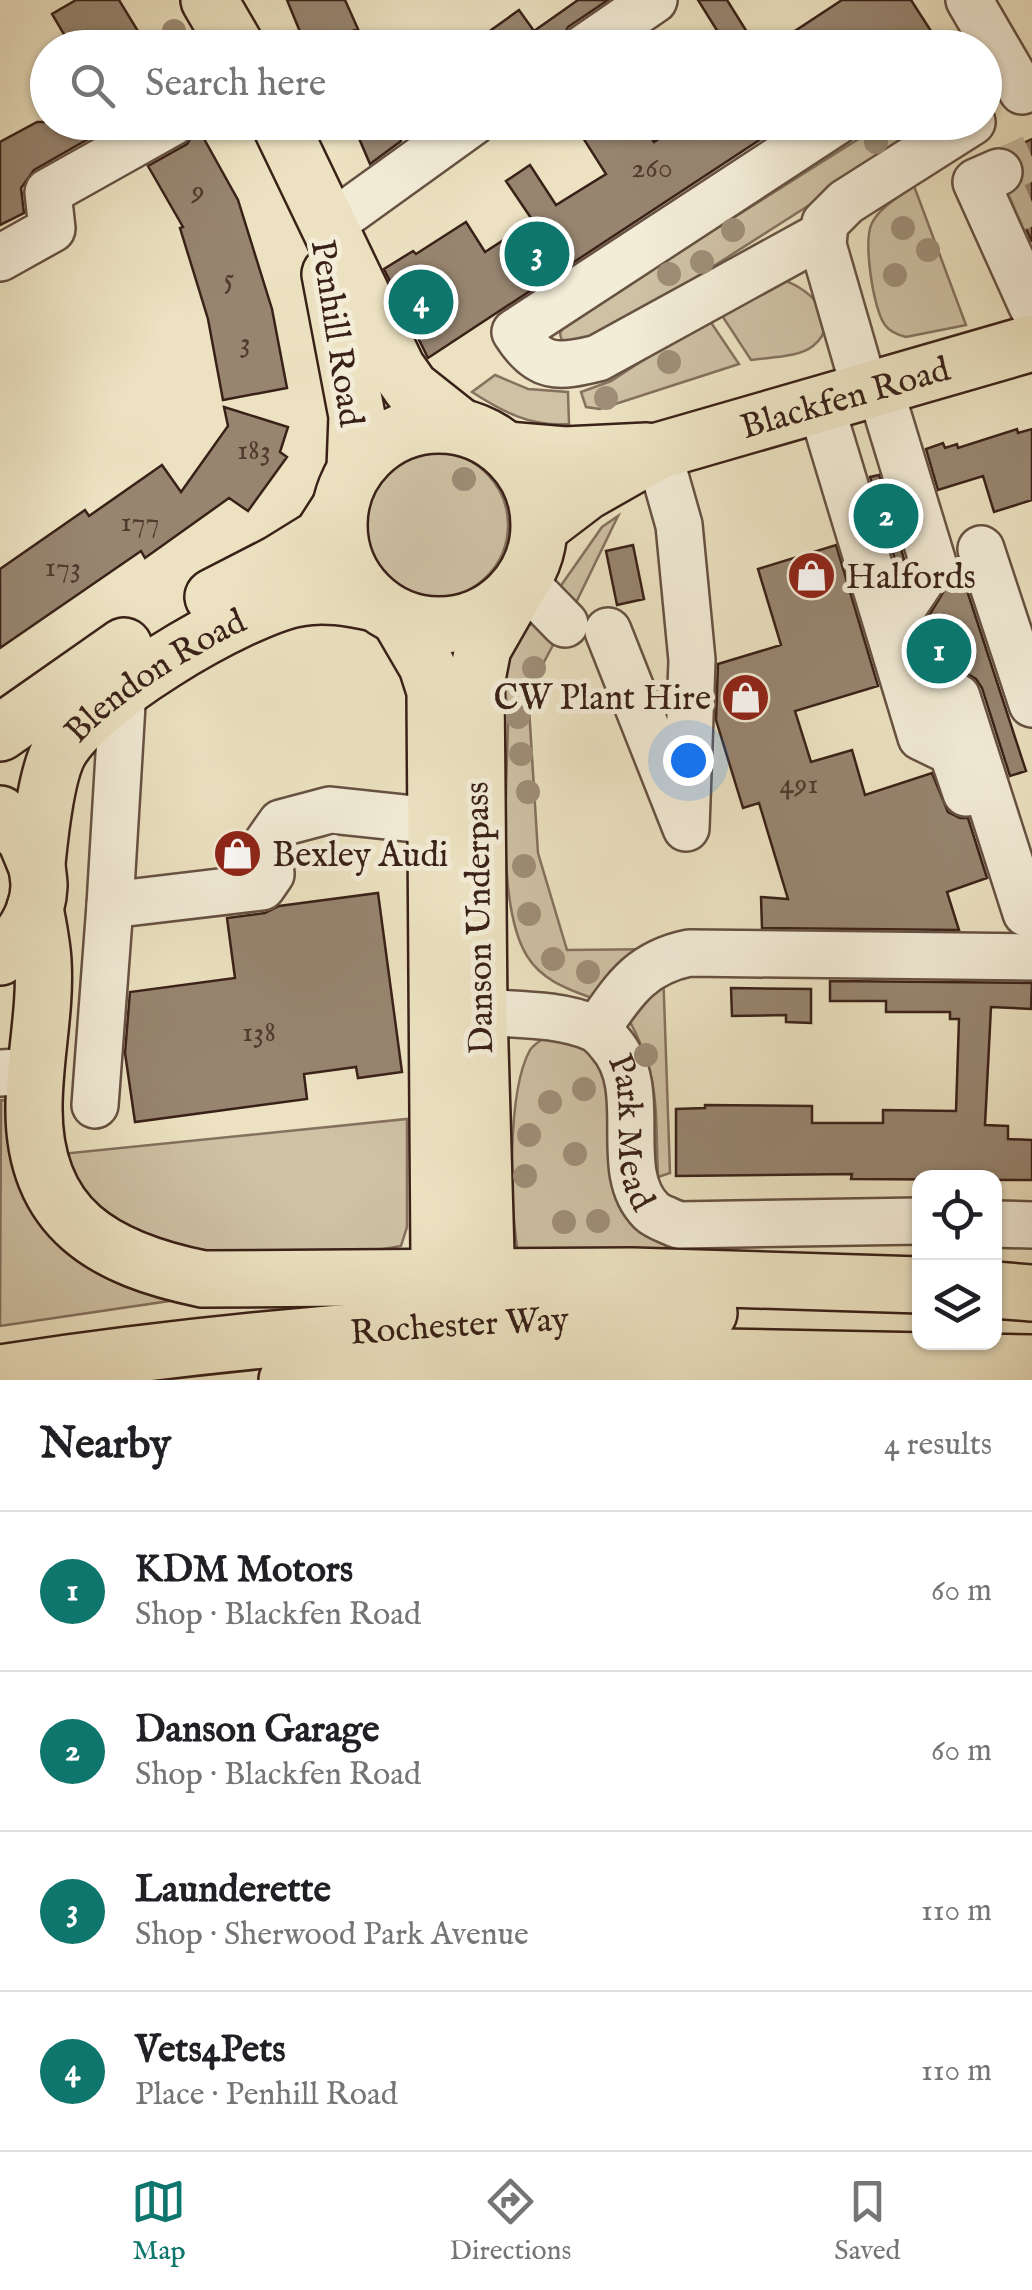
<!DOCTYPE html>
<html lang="en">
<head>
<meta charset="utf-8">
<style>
	:root { --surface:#fff; --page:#f6f6f6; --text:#202124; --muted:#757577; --line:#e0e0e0; --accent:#0f766e }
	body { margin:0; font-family:"IM FELL English",serif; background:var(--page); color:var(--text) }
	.controls { position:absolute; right:30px; bottom:30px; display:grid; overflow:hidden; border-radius:20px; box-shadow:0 2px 8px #0004 }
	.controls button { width:90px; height:90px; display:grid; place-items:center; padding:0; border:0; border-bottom:2px solid var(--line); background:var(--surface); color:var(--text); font:50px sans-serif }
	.you { position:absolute; left:688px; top:760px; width:35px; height:35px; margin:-25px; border:8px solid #fff; border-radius:50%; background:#1a73e8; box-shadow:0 0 0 15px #1a73e833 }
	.badge { display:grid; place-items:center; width:65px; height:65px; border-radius:50%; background:var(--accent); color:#fff; font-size:32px; font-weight:700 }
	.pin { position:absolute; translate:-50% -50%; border:5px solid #fff; box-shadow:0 2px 10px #0006 }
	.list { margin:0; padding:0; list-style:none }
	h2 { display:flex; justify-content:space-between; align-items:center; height:130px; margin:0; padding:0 40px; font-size:42px }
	h2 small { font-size:32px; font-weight:400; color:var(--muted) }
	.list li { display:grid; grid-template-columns:65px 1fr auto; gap:30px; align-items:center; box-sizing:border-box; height:160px; padding:0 40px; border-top:2px solid var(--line) }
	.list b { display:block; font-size:38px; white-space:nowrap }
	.list p { margin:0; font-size:32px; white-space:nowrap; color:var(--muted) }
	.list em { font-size:32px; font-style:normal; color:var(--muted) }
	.icon { flex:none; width:55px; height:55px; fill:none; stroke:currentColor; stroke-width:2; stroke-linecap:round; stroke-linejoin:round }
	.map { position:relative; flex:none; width:1032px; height:1380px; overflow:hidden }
	.search { position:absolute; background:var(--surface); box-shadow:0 2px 8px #0004; left:30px; right:30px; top:30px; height:110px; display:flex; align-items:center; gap:25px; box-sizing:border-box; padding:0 35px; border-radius:55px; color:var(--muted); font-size:38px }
	.sheet { height:770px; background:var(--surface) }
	nav { display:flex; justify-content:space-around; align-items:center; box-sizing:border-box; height:140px; border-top:2px solid var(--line); background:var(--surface); font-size:28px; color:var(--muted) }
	nav a { display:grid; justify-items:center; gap:5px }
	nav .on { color:var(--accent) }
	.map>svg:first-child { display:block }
	.green { fill:#cec1a4; stroke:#84715e; stroke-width:2.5 }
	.building { fill:#978570; stroke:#3a2118; stroke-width:2.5 }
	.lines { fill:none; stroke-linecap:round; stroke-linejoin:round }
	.minor-tunnel { stroke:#c8bb9f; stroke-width:45; stroke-dasharray:45 22; stroke-linecap:butt }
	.minor-casing { stroke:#665142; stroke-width:50 }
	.major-casing { stroke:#3a2118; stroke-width:60 }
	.highway-casing { stroke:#3a2118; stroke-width:60 }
	.minor { stroke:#f3ecd7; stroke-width:45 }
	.major { stroke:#ece2c1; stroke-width:55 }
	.highway { stroke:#ece2c1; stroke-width:55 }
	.tree { fill:#9e8e77 }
	.labels { text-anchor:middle; stroke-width:10; stroke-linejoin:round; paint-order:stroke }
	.number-label { font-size:30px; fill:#513a2e }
	.street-label { font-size:35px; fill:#3a2118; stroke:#f3ecd7 }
	.poi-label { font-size:35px; fill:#3a2118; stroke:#f3ecd7; text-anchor:start }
</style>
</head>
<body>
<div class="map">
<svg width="1032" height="1380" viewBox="0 0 1032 1380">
	<rect width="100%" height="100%" fill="#ece2c1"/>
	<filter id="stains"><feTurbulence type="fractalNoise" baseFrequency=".002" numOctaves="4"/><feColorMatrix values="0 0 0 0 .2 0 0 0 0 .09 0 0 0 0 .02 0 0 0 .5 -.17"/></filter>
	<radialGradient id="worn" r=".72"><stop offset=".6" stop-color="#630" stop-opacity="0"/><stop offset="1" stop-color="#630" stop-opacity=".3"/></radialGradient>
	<path class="green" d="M884,123H938L582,350L562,342L560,333L566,323Z
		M914,186L966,325L906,337C898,335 890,332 885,325C873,309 863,241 872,223C880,207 900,196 914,186Z
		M778,279C805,284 846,319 813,346C798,358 769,357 751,360L719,311Z
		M708,318L739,364L600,409L586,407L581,392L611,381Z
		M495,375L528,389L568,392L569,424C531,427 503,412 472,392Z
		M362 525a73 73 0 1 1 146 0a73 73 0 1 1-146 0Z
		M618,516L570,615L553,597L602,527Z
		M535,619L561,630L528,692L538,853L567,950L662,949L597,1000C571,990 543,982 527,956C495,904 508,780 508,718C507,697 501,677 509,656C514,642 525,629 535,619Z
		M663,968L670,1173L658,1177C655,1107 661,1074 624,1011Z
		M548,1035L601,1049L666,1235V1253L519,1257C509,1212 507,1091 530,1050C534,1044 542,1040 548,1035Z
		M1,1100L16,1101L18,1137L176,1300L0,1326Z
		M407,1119V1227L401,1246L342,1256L153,1259L88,1214L61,1154Z"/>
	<path class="building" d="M76,0H119L141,36L122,48H72L52,14Z
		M287,0H345L358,29L348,33L355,48H326L319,32L303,39Z
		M578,0H608L568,27L557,48H466L519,10L534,31Z
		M698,0H727L757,48H728Z
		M842,0H911L933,34L911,48H769Z
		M37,122H118L34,170L21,188L24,213L0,225V142Z
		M352,122H393L401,141L370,164Z
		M573,122H641L654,142L685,122H787L428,358L384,269L413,251L416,254L466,222L485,252L533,221L506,181L530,165L556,205L606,174Z
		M198,128L238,200L272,309L287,388L223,400L208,319L180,228L183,227L148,166L187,144Z
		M1032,139V242L1011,195L1019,188L1025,176L1023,162L1010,149Z
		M224,407L288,427L280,452L287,457L248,511L229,498L145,558L141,551L0,648V569L85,510L89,516L162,465L181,492L228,426Z
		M1017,429L1018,433L1032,429V500L994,512L983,476L938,490L926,449L943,443L945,448L957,444L958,448Z
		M879,475L904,559L898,569L870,477Z
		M633,545L644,599L617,605L606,551Z
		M836,545L878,686L795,711L811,762L852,750L865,795L932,773L948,812L960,818H968L987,878L947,892L959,930L762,928L761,897L788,899L759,803L743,808L716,720L718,664L781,645L758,569Z
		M959,566L1026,771L1010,776L982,688L976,679L964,672L943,674L927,619Z
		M378,893L402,1072L358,1078L356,1067L304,1074L307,1099L135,1122L125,1053L130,992L235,978L227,918L265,913L279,906Z
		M830,981L1032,983L1031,1009L991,1007L985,1125L1008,1126V1139L1032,1140V1180L851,1179L852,1174L676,1176V1109L705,1108V1105L812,1106V1123H883V1110L956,1111L959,1019H950V1012H886V1001H830Z
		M731,988L811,989V1023L786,1022V1015L732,1016Z"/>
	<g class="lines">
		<path class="minor-tunnel" d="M999,172L1032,157
			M1016,209L1032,202"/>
		<defs>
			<g id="minor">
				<path d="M969,0L1022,91"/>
				<path d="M584,48L654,0"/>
				<path d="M999,172L976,182L1032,306"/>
				<path d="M330,225L473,122"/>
				<path d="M822,235L598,358C558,368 539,370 515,332L836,122"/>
				<path d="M0,258L52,229L48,192L173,122"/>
				<path d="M879,386L933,563L898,615L925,706L957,697L1026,913"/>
				<path d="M865,390L823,245L825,223L846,202L972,122"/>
				<path d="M820,403L921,737L952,752L966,793"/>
				<path d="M981,549L1032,704"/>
				<path d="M523,581L565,624"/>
				<path d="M608,631L686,828L692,660L679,525L658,451"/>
				<path d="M123,688L110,905L262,887L271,874L267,843L281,823L330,810L433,821"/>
				<path id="s1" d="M479,1012C515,1015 559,1013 593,1028C600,1031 605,1037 610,1043C652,1090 610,1170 651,1211C657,1217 670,1221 678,1225L920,1221"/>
				<path d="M597,1029C624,990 640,963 689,953L1032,957"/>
				<path d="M0,1073L36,1071"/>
				<path d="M95,1105L110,905"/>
				<path d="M994,1224L1032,1225"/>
			</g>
			<g id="major">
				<path d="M209,0L237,48"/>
				<path d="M279,122L397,368L411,388L459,426"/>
				<path d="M330,274L357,416L355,469"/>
				<circle cx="439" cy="525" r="100"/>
				<path d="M506,450L565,455L647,451"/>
				<path id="s2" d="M540,527L586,492L658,451L1032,343"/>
				<path d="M213,597L279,563L321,537L339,509"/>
				<path d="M399,618L427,666L435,691L439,1258"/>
				<path d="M0,733L124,646"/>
				<path d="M0,814L25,838L37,867"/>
				<path id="s3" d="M0,957C22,940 38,915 39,886C39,878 37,871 37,863C40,833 45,785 56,758C78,704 242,607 299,598C325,593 350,598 375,603"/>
				<path d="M486,1254L479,1012L476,684L483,648L515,592"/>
			</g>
			<g id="highway">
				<path d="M35,908C38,925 42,943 43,961C46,1009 34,1059 34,1107C33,1220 105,1259 203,1279L632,1276L920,1285"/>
				<path d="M994,1290L1032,1293"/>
				<path id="s4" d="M0,1373C235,1337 471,1319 709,1313"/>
				<path d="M287,1380L340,1374L668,1356L1032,1363"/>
			</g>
		</defs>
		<use href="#minor" class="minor-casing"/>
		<use href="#major" class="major-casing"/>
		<use href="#highway" class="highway-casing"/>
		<use href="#minor" class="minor"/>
		<use href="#major" class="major"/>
		<use href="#highway" class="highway"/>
	</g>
	<g class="tree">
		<circle cx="174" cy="31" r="12"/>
		<circle cx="876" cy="142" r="12"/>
		<circle cx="903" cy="228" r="12"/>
		<circle cx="733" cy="230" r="12"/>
		<circle cx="928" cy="250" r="12"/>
		<circle cx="702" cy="262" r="12"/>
		<circle cx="669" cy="274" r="12"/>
		<circle cx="895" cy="275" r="12"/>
		<circle cx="669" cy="362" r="12"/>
		<circle cx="606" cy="398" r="12"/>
		<circle cx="464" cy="479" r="12"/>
		<circle cx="534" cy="668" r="12"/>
		<circle cx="518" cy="717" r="12"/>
		<circle cx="521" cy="754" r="12"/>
		<circle cx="528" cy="792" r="12"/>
		<circle cx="524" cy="866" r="12"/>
		<circle cx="529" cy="914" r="12"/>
		<circle cx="553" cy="959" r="12"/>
		<circle cx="588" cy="972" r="12"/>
		<circle cx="646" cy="1055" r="12"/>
		<circle cx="584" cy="1089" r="12"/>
		<circle cx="550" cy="1102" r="12"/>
		<circle cx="529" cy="1135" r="12"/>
		<circle cx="575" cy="1154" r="12"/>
		<circle cx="525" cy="1176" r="12"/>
		<circle cx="598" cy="1221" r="12"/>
		<circle cx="564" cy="1222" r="12"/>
	</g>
	<defs>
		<symbol id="shop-disc" viewBox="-11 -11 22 22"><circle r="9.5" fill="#8f2418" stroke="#f3ecd7"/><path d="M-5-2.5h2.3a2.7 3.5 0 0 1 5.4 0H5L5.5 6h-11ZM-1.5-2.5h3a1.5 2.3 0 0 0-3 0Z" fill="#fff"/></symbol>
	</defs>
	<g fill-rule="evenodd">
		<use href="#shop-disc" x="784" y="548" width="55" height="55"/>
		<use href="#shop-disc" x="718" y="670" width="55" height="55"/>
		<use href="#shop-disc" x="210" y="826" width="55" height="55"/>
	</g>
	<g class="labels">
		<g class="number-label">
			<text x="652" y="177">260</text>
			<text x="198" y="200">9</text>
			<text x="229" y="288">5</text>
			<text x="245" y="351">3</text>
			<text x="254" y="459">183</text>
			<text x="140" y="531">177</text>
			<text x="63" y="576">173</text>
			<text x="799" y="793">491</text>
			<text x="259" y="1041">138</text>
		</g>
		<g class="street-label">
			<text transform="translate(338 333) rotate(81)" y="12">Penhill Road</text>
			<text dy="12" stroke="none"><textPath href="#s2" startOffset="335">Blackfen Road</textPath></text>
			<text dy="12" stroke="none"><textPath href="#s3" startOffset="345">Blendon Road</textPath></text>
			<text transform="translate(478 918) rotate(-91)" y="12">Danson Underpass</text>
			<text dy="12" stroke="none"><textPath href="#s1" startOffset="232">Park Mead</textPath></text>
			<text dy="12" stroke="none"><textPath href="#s4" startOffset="462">Rochester Way</textPath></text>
		</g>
		<g class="poi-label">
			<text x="846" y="588">Halfords</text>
			<text x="711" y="709" text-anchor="end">CW Plant Hire</text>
			<text x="272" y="866">Bexley Audi</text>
		</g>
	</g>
	<rect width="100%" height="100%" filter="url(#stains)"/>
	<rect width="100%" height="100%" fill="url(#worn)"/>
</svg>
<div class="controls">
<button><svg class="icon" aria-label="locate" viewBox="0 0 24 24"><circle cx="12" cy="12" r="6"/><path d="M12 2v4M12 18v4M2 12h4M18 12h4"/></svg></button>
<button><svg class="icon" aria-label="layers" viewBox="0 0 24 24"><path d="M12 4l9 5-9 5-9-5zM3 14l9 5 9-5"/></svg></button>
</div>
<div class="you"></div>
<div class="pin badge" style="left:939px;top:651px">1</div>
<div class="pin badge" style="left:886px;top:516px">2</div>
<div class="pin badge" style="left:537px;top:254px">3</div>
<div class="pin badge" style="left:421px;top:302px">4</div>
<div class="search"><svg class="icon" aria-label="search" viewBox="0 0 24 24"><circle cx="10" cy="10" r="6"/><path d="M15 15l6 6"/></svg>Search here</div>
</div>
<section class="sheet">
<h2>Nearby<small>4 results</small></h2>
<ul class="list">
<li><span class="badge">1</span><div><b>KDM Motors</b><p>Shop · Blackfen Road</p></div><em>60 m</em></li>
<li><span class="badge">2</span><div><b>Danson Garage</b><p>Shop · Blackfen Road</p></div><em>60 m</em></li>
<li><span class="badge">3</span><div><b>Launderette</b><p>Shop · Sherwood Park Avenue</p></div><em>110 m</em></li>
<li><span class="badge">4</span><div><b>Vets4Pets</b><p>Place · Penhill Road</p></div><em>110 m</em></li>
</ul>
</section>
<nav>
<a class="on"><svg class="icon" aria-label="map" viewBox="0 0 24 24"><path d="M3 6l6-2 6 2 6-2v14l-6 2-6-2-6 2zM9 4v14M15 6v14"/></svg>Map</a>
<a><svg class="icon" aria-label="directions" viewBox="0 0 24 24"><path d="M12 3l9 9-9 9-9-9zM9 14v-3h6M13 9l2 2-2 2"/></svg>Directions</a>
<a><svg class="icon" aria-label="saved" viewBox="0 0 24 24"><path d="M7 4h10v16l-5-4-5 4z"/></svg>Saved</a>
</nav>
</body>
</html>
